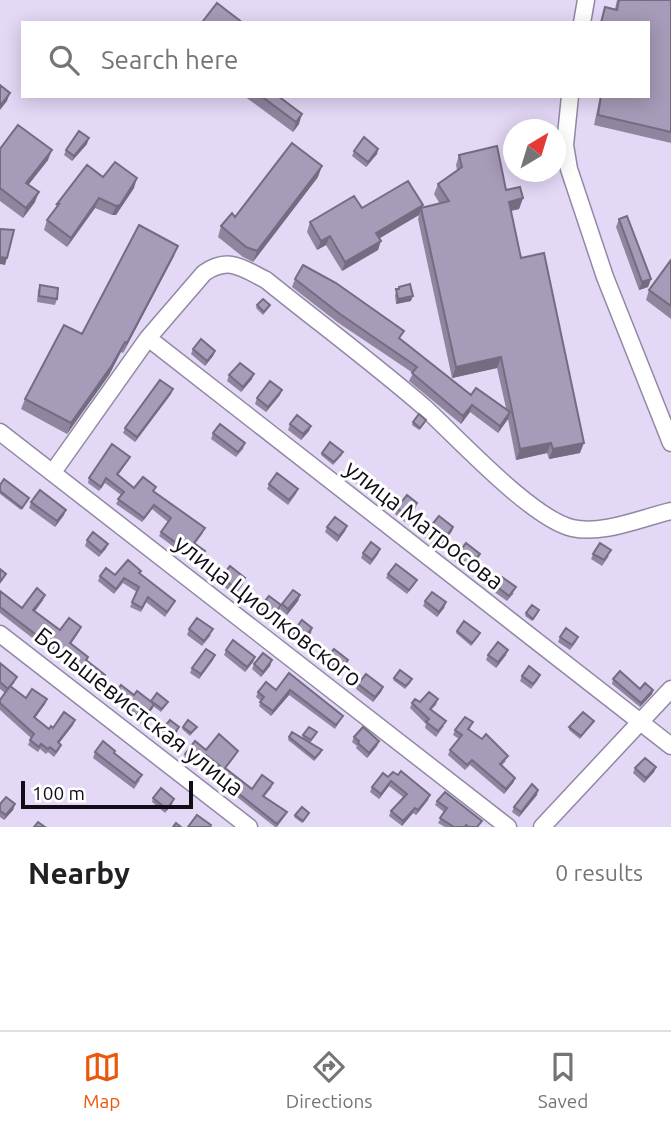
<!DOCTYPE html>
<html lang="en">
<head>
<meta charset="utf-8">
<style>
	:root { --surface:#fff; --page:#f2f2f2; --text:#202124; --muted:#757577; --line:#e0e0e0; --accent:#ea580c }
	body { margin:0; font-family:Ubuntu,sans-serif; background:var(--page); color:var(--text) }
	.compass { position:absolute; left:503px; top:119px; width:63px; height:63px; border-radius:50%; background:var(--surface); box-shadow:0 4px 18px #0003; rotate:38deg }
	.scale { position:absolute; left:21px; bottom:18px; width:172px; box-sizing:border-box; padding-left:7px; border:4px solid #110d17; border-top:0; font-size:19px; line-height:24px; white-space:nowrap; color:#110d17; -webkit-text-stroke:5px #fff; paint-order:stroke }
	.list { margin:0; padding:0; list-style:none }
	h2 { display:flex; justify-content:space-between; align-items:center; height:91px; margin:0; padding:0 28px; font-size:30px }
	h2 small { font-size:23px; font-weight:400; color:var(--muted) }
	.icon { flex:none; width:38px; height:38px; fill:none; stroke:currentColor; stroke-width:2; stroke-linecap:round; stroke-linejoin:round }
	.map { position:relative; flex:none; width:671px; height:827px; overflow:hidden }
	.search { position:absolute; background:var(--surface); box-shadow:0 4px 18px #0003; left:21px; right:21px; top:21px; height:77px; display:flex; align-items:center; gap:18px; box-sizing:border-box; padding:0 24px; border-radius:0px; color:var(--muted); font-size:26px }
	.sheet { height:203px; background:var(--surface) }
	nav { display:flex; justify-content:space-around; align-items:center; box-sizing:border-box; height:98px; border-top:2px solid var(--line); background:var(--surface); font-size:19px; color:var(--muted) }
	nav a { display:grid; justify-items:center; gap:4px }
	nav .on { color:var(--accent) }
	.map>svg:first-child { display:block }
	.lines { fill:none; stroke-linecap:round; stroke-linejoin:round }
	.minor-casing { stroke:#9388a4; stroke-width:19 }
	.minor { stroke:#fff; stroke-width:16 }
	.wall { fill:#8f859e }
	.shaded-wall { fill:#746c81 }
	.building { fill:#a69bb8; stroke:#746c81; stroke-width:2 }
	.labels { text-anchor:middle; stroke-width:6; stroke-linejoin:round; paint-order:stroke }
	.street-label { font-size:24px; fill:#110d17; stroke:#fff }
</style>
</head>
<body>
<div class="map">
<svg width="671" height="827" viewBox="0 0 671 827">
	<rect width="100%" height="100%" fill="#e3d8f6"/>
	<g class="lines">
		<defs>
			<path id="minor" d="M582,23L586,0
				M570,96L565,145L569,169L605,277L671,443
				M148,338L671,746
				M0,432L508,827
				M53,472L148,338L204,273C229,256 242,268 266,280C318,322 373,363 424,407C458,438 531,518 572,528C603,535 641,518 671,511
				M0,634L249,827
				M542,827L671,689"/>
		</defs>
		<use href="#minor" class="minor-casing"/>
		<use href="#minor" class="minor"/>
	</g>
	<path class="wall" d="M617,0H671V143L594,125L600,96H648V23H600L605,7L615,9Z
		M244,96H278L299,124L293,132Z
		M87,144L72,161L64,155L66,150Z
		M0,149L48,160L28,185L35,202L23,218L0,201Z
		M378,149L377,154L366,167L352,156L354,151Z
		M459,155L506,190L523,198L519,209L511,211L521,258L580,453L549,459L547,453L516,460L508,419L498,433L470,412L461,424L409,381L413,373L337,322L292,287L295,279L400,339L471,395L506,408L497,368L452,378L418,219L419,215L380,238L378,250L342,271L326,245L317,250L307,232L310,222L362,208H422L440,204L434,194L438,184L457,170L456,165Z
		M103,177L134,188L116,215H112L95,208L67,247L44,230L47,220L55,210L57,204Z
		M318,177L253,262L243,257L218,237L221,226L235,217Z
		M619,219L651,279L648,287L639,290L616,227Z
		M174,256L123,353L121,352L109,375L67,434L21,409L25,399L82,334Z
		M671,260V319L646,300L649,290Z
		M40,285L57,299L55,305L37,302L38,291Z
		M399,287L411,301L396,304L395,295Z
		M257,305H270L263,315L256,308Z
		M193,349L215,351L213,356L205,366L191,354Z
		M229,375L252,379L241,392L227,381Z
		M171,394L135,442L123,433L125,428Z
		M280,395L266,412L255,404L257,398Z
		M413,422L425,423L419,430L412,425Z
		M290,424L311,426L309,431L301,440L288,430Z
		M213,433L245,443L243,449L236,457L211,439Z
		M322,453L342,455L333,465L321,455Z
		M130,457L128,461L118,475L134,488L156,487L154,491L203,533L195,544L205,551L203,555L197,564L159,536L161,532L168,522L152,509L142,522L116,504L121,495L105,483L99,491L88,483L89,478Z
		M357,481H374L367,492L356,483Z
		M269,484L298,489L296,494L288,505L267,489Z
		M0,485L29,498L21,510L0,494Z
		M31,502L64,515L55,527L29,508Z
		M417,503L415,509L405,522L395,514L397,508Z
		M347,526L345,531L337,542L325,532L327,527Z
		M453,527L452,531L438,549L424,537L425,533Z
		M87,540L108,544L106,549L99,557L85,546Z
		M363,553L378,554L370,565L361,558Z
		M480,554L478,559L468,571L455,561L457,555Z
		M593,554L609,556L602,566L591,559Z
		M141,571L140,574L173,605L165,617L146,602L141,612L130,607L137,592L123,583L114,594L98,581L100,576L115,575Z
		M388,574L415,584L407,594L386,578Z
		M221,577L243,584L235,595L219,583Z
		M495,585L514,593L507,601L493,591Z
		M0,591L22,608L43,600L35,611L60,630L81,627L79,632L71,644L88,657L87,661L103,680L97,688L0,613Z
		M300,595L298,601L287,615L280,609L282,604Z
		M425,601L446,602L444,608L437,617L423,606Z
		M260,607L279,610L270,622L258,612Z
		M526,613H538L532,621L525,616Z
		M189,629L211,635L202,646L187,635Z
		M457,631L479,636L471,646L456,633Z
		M293,632L311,633L300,646L291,638Z
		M560,637H578L576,642L570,650L558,642Z
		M226,650L255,657L253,662L245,672L224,655Z
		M215,655L213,660L199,679L190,673L192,668Z
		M488,655H506L496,668L486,660Z
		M326,659L348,660L346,665L338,675L324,664Z
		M272,660L270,666L261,677L252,669L254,664Z
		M0,663L15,682L11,687L26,698L47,699L45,704L35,718L49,729L75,720L73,725L59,743L61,745L59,750L54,757L48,752L46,754L40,749L38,752L28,745L31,738L0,710V700L5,693L0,689Z
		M289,673L343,716L335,729L289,695L271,716L259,706L261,701L256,697L258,692L276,690Z
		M540,675L538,680L531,689L520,681L522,676Z
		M394,678L411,682L405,689L393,680Z
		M613,679L640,689L653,690L652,694L640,707L612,684Z
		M358,684L383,687L381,692L373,702L356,689Z
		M134,695L151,701L168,702L161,712L153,706L141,724L111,701L112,696Z
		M438,699L436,705L431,710L444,726L436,737L425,728L426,724L410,708L412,703Z
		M594,721L580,739L569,730V727Z
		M179,727L177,732L168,744L158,737L160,732Z
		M183,727H197L190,736L182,729Z
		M471,727L469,730L506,761L502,765L515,778L513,783L504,794L470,765L465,770L448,755L450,750L459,739L453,735L455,730Z
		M317,732L310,743L302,738L303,735Z
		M289,737L321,753L314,761L288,740Z
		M354,737L377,746L367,758L356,748L357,746L352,742Z
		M206,750L236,755L226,768L252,789L272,787L264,797L287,812L285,816L277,827H275L213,778L218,769L205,759L198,768L184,758L185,754Z
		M95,752L140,780L134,789L93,758Z
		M656,767L654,772L644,783L633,773L635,768Z
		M398,775L428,800L416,815L413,813L402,826L389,816L391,811L403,797L389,786L379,799L370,792L372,787L388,777Z
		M537,795L519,817L512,812L514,807Z
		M153,798L173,803L165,813L152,802Z
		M437,801L479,827H445L438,823L444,812L435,805Z
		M0,804H15L13,810L4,820L0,817Z
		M309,813L302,823L294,817L295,815Z"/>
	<path class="shaded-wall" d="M10,93L7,101L0,110V106Z
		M302,114L299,124L293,132L296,122Z
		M89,138L87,144L72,161L74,156Z
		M378,149L377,154L366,167L368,162Z
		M52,150L48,160L22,193L26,183Z
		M322,166L318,177L253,262L257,251Z
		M137,178L134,188L116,215H112L116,206Z
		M39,192L35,202L23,218L26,208Z
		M99,198L95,208L67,247L71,238Z
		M523,198L519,209L505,212L509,202Z
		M423,205L419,215L373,242L376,233Z
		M330,236L326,245L317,250L321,241Z
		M381,241L378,250L342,271L345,262Z
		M178,246L174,256L123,353L127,343Z
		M0,257L7,258L5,265L0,264Z
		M651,279L648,287L639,290L642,282Z
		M413,296L411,301L396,304L398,299Z
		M125,342L121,352L109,375L67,434L71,423Z
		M215,351L213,356L205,366L207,361Z
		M501,357L497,368L452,378L456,367Z
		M254,374L252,379L241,392L243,387Z
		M173,389L171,394L135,442L137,437Z
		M282,390L280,395L266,412L268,407Z
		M472,405L470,412L461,424L463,416Z
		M510,412L508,419L498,433L500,426Z
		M311,426L309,431L301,440L303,434Z
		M551,443L547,453L516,460L520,449Z
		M584,443L580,453L549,459L553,449Z
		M130,457L128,461L115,479L117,474Z
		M417,503L415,509L405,522L407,516Z
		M154,505L152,509L142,522L144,518Z
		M66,510L64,515L55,527L57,521Z
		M347,526L345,531L337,542L339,536Z
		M453,527L452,531L438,549L440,544Z
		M380,549L378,554L370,565L372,560Z
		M480,554L478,559L468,571L470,566Z
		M245,578L243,584L235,595L237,589Z
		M45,595L43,600L32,615L33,610Z
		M300,595L298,601L287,615L288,609Z
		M446,602L444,608L437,617L439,612Z
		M281,605L279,610L270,622L272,617Z
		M312,628L311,633L300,646L302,640Z
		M508,650L506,655L496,668L498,662Z
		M215,655L213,660L199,679L201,674Z
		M255,657L253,662L245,672L247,667Z
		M272,660L270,666L261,677L263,672Z
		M348,660L346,665L338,675L340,670Z
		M383,687L381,692L373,702L375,697Z
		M290,690L289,695L271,716L273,711Z
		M653,690L652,694L640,707L641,703Z
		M47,699L45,704L32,722L34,717Z
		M154,704L153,708L141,724L143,719Z
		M75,720L73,725L56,747L58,742Z
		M179,727L177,732L168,744L170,739Z
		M379,741L377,746L367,758L369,753Z
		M656,767L654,772L644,783L646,778Z
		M515,778L513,783L504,794L506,789Z
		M391,781L389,786L379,799L381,794Z
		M538,790L537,795L519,817L521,812Z
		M430,795L428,800L416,815L418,810Z
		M15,804L13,810L4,820L6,815Z
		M415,808L413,813L402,826L403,821Z"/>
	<path class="building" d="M619,0H671V132L598,115L601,96H648V23H601L605,7L617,10Z
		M217,3L243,23H204L203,21Z
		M0,85L10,93L0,106Z
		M261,96H278L302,114L296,122Z
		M18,125L52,150L26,183L39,192L26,208L0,188V149Z
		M79,131L89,138L74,156L66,150Z
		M364,137L378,149L368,162L354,151Z
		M292,143L322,166L257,251L246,247L221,226L232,213L235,217Z
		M497,146L506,190L520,187L523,198L509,202L521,258L544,253L584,443L553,449L551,443L520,449L501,357L456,367L421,208L449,201L438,184L462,167L459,155Z
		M115,162L137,178L120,205L116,206L99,198L71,238L47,220L59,204H57L87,165L103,177Z
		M408,181L423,205L376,233L381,241L345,262L330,236L321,241L310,222L354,196L362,208Z
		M627,216L651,279L642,282L619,219Z
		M139,225L178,246L127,343L125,342L112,365L71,423L25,399L64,325L82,334Z
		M0,229L14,230L7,258L0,257Z
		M671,260V306L649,290Z
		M303,265L336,283L404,331L399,338L471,395L476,388L510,412L500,426L472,405L463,416L412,373L417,367L340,314L295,279Z
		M410,284L413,296L398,299L396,289H399V287Z
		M40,285L58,288L57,299L39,296Z
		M263,299L270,305L264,312L257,305Z
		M201,339L215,351L207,361L193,349Z
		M240,363L254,374L243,387L229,375Z
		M160,380L173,389L137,437L125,428Z
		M270,381L282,390L268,407L257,398Z
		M419,414L426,420L420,428L413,422Z
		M297,415L311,426L303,434L290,424Z
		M220,424L245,443L238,452L213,433Z
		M330,442L343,452L334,462L322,453Z
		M112,444L130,457L117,474L134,488L143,477L156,487L153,491L205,528L194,543L205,551L199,559L161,532L171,518L154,505L144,518L118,499L124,492L106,478L101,487L89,478Z
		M363,472L374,481L368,489L357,481Z
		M277,473L298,489L289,500L269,484Z
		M4,479L29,498L22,508L0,491V485Z
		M40,490L66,510L57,521L31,502Z
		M407,495L417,503L407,516L397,508Z
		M439,516L453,527L440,544L425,533Z
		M335,517L347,526L339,536L327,527Z
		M93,532L108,544L101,552L87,540Z
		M371,542L380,549L372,560L363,553Z
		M466,543L480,554L470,566L457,555Z
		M600,543L611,550L604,560L593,554Z
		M128,560L141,571L139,573L175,601L167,612L148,597L142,608L132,602L139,587L124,578L116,589L100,576L106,568L115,575Z
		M396,564L417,580L409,590L388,574Z
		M230,566L245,578L237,589L221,577Z
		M0,569L6,574L0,582Z
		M502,577L516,587L509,596L495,585Z
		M37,588L45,595L33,610L60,630L69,618L81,627L70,643L88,657L86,660L105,675L99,683L0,607V591L22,608Z
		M293,590L300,595L288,609L282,604Z
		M432,592L446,602L439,612L425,601Z
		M269,596L281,605L272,617L260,607Z
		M532,605L539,610L533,619L526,613Z
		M197,618L213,629L204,641L189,629Z
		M302,620L312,628L302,640L293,632Z
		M464,621L480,633L472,643L457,631Z
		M566,628L578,637L572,645L560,637Z
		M233,640L255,657L247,667L226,650Z
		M498,642L508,650L498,662L488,655Z
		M206,649L215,655L201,674L192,668Z
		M334,649L348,660L340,670L326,659Z
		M263,653L272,660L263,672L254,664Z
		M0,663L17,677L8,689L0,682Z
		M529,666L540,675L533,684L522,676Z
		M400,670L412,679L406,686L394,678Z
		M620,671L640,689L645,683L653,690L641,703L613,679Z
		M289,673L343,716L336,725L290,690L273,711L260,702L264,697L258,692L266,682L276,690Z
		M366,674L383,687L375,697L358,684Z
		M121,685L134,695L137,691L154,704L143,719L112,696Z
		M10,686L26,698L32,689L47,699L34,717L49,729L51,726L53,728L64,712L75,720L58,742L61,745L56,752L50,747L48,749L41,744L39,747L30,740L34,734L0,703V700Z
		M429,692L438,699L430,709L446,721L438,731L426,722L429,719L412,703L415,699L420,702Z
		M157,693L168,702L162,709L151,701Z
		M583,712L594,721L581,736L569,727Z
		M465,717L473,722L468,729L482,739L486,734L508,756L500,764L515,778L506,789L472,760L467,765L450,750L462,735L455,730Z
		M170,720L179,727L170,739L160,732Z
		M188,720L197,727L191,733L183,727Z
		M309,727L317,732L311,740L303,735Z
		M363,727L379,741L369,753L358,743L359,741L354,737Z
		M292,732L322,750L315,758L289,737Z
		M219,734L238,751L225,768L252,789L262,775L273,783L263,796L287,812L277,824L214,774L220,766L206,755L199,765L185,754L195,741L206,750Z
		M103,741L115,751L114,753L142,775L135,783L95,752Z
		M645,758L656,767L646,778L635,768Z
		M401,771L430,795L418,810L415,808L403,821L391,811L407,794L391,781L381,794L372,787L383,773L388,777L393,772L398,775Z
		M532,784L538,790L521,812L514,807Z
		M161,788L174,799L167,809L153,798Z
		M445,792L482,821L477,827H469L466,825L465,827H454L440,818L447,808L437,801Z
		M6,797L15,804L6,815L0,811V804Z
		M302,807L309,813L303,821L295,815Z
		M197,815L211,825L210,827H188Z
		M38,822L45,827H34Z
		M176,823L181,827H173Z"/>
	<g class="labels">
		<g class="street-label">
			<text transform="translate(424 525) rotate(38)" y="8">улица Матросова</text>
			<text transform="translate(268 611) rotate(38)" y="8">улица Циолковского</text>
			<text transform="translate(139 712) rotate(38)" y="8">Большевистская улица</text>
		</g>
	</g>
</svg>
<svg class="compass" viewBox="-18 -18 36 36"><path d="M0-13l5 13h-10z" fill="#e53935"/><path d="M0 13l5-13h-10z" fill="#757577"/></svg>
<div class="scale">100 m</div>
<div class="search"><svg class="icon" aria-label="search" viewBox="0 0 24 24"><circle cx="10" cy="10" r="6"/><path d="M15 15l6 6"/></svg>Search here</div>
</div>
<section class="sheet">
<h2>Nearby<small>0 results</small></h2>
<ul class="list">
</ul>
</section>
<nav>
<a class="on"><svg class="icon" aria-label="map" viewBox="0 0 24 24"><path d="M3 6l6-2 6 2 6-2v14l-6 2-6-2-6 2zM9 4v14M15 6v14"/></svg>Map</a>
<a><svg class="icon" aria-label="directions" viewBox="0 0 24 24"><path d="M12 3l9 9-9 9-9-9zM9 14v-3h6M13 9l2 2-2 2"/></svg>Directions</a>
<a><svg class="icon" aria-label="saved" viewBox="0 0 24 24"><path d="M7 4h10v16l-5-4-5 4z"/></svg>Saved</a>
</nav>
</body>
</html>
